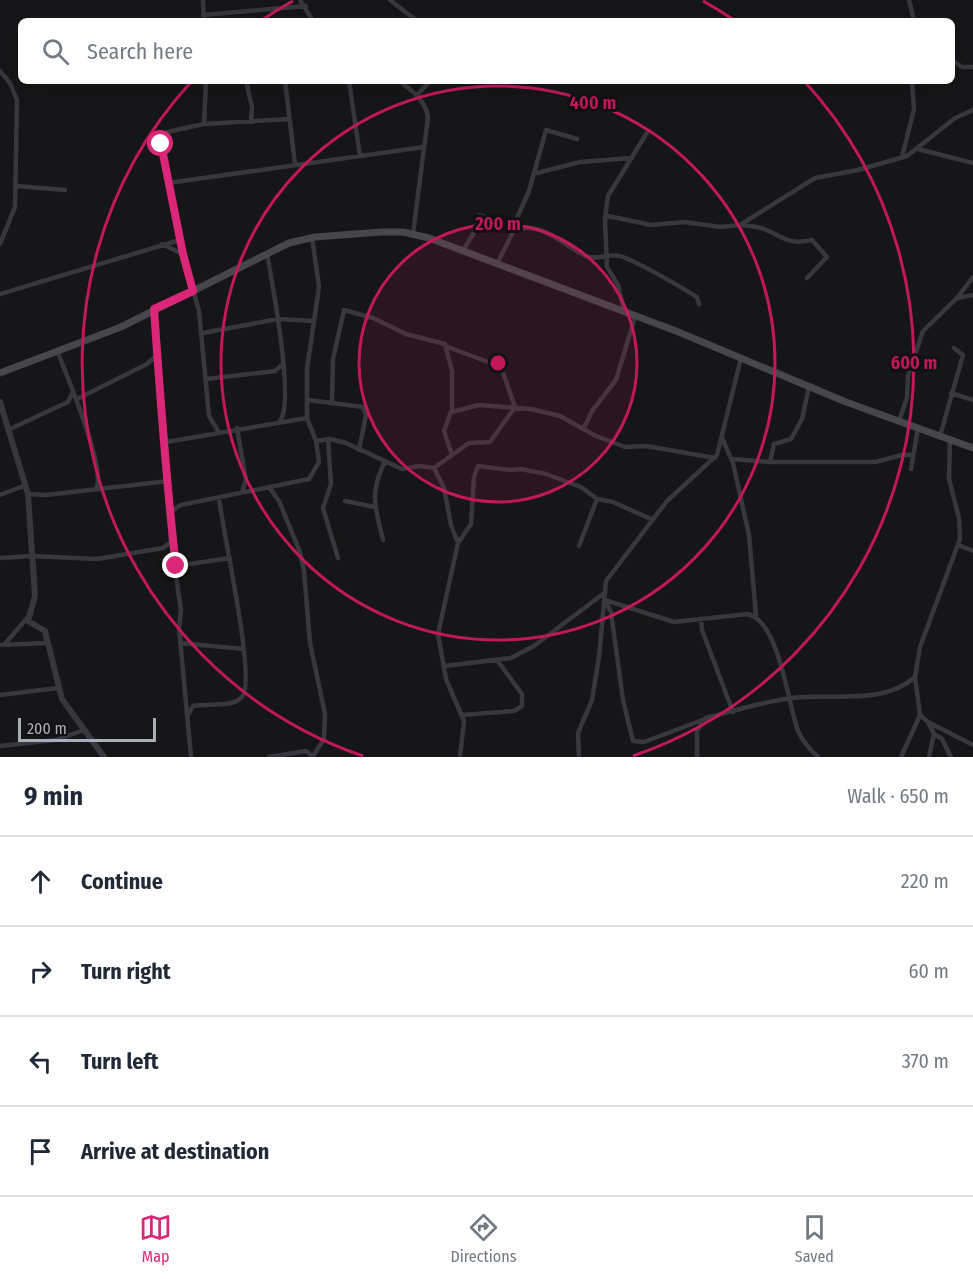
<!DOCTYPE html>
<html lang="en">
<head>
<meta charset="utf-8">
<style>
	:root { --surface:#fff; --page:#f2f2f3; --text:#1f2937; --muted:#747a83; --line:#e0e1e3; --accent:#db2777 }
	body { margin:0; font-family:"Fira Sans Condensed",sans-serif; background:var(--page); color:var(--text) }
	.scale { position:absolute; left:18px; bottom:15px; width:138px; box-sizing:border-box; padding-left:6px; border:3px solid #a8adb8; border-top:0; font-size:16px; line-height:21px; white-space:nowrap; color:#a8adb8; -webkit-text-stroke:4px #111113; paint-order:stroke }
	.stop { position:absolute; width:18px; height:18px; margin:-14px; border:4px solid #db2777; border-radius:50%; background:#fff }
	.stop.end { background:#db2777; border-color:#fff; box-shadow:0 2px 6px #0008 }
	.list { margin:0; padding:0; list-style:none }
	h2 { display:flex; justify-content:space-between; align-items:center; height:78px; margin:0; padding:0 24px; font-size:26px }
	h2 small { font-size:20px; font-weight:400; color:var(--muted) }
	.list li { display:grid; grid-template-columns:39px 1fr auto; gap:18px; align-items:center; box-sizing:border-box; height:90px; padding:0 24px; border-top:2px solid var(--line) }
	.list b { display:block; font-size:22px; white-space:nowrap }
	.list em { font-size:20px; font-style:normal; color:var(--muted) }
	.icon { flex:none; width:33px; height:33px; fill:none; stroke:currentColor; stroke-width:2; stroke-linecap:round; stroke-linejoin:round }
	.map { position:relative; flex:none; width:973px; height:757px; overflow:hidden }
	.search { position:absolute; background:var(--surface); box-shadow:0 6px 24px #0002; left:18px; right:18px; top:18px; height:66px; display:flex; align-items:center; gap:15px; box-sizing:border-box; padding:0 21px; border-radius:9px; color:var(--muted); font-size:22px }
	.sheet { height:438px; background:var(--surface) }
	nav { display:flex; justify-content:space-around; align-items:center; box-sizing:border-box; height:84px; border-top:2px solid var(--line); background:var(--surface); font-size:16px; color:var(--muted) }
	nav a { display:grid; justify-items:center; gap:3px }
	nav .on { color:var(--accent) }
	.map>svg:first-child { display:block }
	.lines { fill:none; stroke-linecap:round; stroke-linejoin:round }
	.minor { stroke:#37383d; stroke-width:4.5 }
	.tertiary { stroke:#37383d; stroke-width:6 }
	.secondary { stroke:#45474d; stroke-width:7 }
	.route { stroke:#db2777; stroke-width:8 }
	.ring { fill:none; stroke:#c2185b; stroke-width:3 }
	.centre { fill:#c2185b; stroke:#111113; stroke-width:3 }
	.ring-label { font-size:18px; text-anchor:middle; font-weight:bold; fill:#c2185b; stroke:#111113; stroke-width:6; stroke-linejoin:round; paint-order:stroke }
</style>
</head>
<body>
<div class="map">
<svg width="973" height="757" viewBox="0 0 973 757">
	<rect width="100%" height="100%" fill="#161618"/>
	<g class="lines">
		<path class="minor" d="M203,0L204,21
			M300,0L313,21
			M390,0L417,21
			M909,0L914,21
			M203,15L306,6
			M952,60L962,67H973
			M0,71L10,83L17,100L15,207L0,244
			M206,81L204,124L167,132L161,137V144L183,254L199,311L209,416L218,431
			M246,81L252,107L251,122
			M285,81L295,164
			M349,81L360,156
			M399,81C413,91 425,100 428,117L413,234
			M417,95L430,81
			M204,124L289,119
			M918,149L973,163
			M902,157L914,109L912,81
			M533,174L580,162L631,158
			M168,183L424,147
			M16,186L65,190
			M605,218L608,196L648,131
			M514,225L529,191L546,130L577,139
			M740,225C748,226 757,226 764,229C786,238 788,245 812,240L827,257L807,278
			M312,237L319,287L307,369V418L316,441L330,439L346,443L402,469L419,466L434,468L444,488L451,525L458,543L438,634L446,679L464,721L460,757
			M162,244L183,254
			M464,249L475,231L479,215L515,226
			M267,253C272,283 295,401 280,421
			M497,264L514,230C543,220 565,247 586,256C598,261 611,252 623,257C648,267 674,283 697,297L699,304
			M0,294L180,240
			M958,298L973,295
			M624,311L618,285L607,267L605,220L608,216L651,225L684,222L721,227L740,225L815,178L858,170L907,156L955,118L973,110
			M203,333L278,319L313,321
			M58,353C67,376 107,470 96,489
			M206,379L275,371L282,365
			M951,393L973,400
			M77,399L147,364L157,355
			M308,400L363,407L366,415L359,450
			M332,402L333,359L344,310L373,318L406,334L445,344L452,371V409L444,431L452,455
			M452,412L479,405L531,409L560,416L596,436L625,447L646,446L715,458
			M899,421L907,398L908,376L923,331L957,298L973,277
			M237,428L246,480L242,492
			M584,428L592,411L616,380L635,317
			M10,429L68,402L73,392
			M940,436L963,355L954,348
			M722,438L733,463L749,535L756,616
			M328,439L331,484L323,508L338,558
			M166,442L307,418
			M732,459L770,462H875L902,455H913
			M770,462L774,444L791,439L802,419L809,387
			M434,468L469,443L490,442L515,407L501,367L448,347
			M911,469L918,428
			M269,487L279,501L300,552L304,571L310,643L325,714L324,739L313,756
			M28,494L46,495L169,481
			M0,495L26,485
			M345,501L375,507
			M171,511L181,505L309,479L319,462L316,441
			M383,540C375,506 369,494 385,461
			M171,542L181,610L179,628L191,757
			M458,543L471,524L474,477L478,466L510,470L521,469L546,474L581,487L597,499L613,502L651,519
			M958,545L973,551
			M579,546L597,499
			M0,558L31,556L97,559L163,548L171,542L166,447L154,310
			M176,566L230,558
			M605,600L674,622L747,614C779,619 788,705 798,731C802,740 811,751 818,757
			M605,600L611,612L623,700L633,741L644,742L705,719
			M701,619L702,630L733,712
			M180,643L244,649
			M0,645L47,643
			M4,645L28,617
			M444,666L511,658L534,646L603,594
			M0,695L58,688
			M188,715L193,706C207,703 233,708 242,697C257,681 222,529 219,498
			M462,715L514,711L522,706V694L497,660
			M920,715L928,722L934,734L929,757
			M928,722L973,745
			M934,734L942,739L951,757
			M0,746L56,740L84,730
			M269,757L306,751L313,757
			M579,757L578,733L592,700L599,657L606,581L667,501L717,455L741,358
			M697,757V731L706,718C734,711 761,702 791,698C830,693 883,706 915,677L920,647L960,539L959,518L949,479L950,438
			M901,757L920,715L915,677"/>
		<path class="tertiary" d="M0,402L28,494L35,596L28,621L45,631L62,699L104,757"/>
		<path class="secondary" d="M0,373L121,327L289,243L315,237L382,232H403L429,238L676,331L846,402L973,448"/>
	</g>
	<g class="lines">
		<path class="route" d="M161,144L183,254L193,291L154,309C160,395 166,482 176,566"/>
	</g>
	<circle cx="498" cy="363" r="139" fill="#c2185b" fill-opacity=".12"/>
	<g class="ring">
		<circle cx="498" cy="363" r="139"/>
		<circle cx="498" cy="363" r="277"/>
		<path d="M363 756A416 416 0 0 1 191 82M262 20A416 416 0 0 1 293 1M703 1A416 416 0 0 1 734 20M805 82A416 416 0 0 1 633 756"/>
	</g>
	<circle cx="498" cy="363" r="9" class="centre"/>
	<g class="ring-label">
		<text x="593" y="109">400 m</text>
		<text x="498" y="230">200 m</text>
		<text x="914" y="369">600 m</text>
	</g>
</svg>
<div class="scale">200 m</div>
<div class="stop" style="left:161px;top:144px"></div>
<div class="stop end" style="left:176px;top:566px"></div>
<div class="search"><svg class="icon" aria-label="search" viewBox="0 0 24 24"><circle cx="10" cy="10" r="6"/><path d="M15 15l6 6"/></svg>Search here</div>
</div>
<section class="sheet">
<h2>9 min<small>Walk · 650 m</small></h2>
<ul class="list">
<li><svg class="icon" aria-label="ahead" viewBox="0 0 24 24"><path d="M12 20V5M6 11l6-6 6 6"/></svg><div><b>Continue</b></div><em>220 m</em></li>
<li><svg class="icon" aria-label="right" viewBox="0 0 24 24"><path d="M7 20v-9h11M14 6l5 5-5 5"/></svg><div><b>Turn right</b></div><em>60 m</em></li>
<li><svg class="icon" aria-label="left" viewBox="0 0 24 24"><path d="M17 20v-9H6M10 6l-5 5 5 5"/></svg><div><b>Turn left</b></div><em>370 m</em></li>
<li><svg class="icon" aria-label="arrive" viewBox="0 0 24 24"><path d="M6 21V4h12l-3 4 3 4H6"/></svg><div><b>Arrive at destination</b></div></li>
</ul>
</section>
<nav>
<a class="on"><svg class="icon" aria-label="map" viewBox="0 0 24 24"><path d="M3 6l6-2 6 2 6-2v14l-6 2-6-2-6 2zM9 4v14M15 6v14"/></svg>Map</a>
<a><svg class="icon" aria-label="directions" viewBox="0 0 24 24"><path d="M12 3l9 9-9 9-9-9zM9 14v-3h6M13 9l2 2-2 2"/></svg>Directions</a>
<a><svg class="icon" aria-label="saved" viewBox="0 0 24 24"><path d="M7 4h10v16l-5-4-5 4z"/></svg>Saved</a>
</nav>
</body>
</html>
